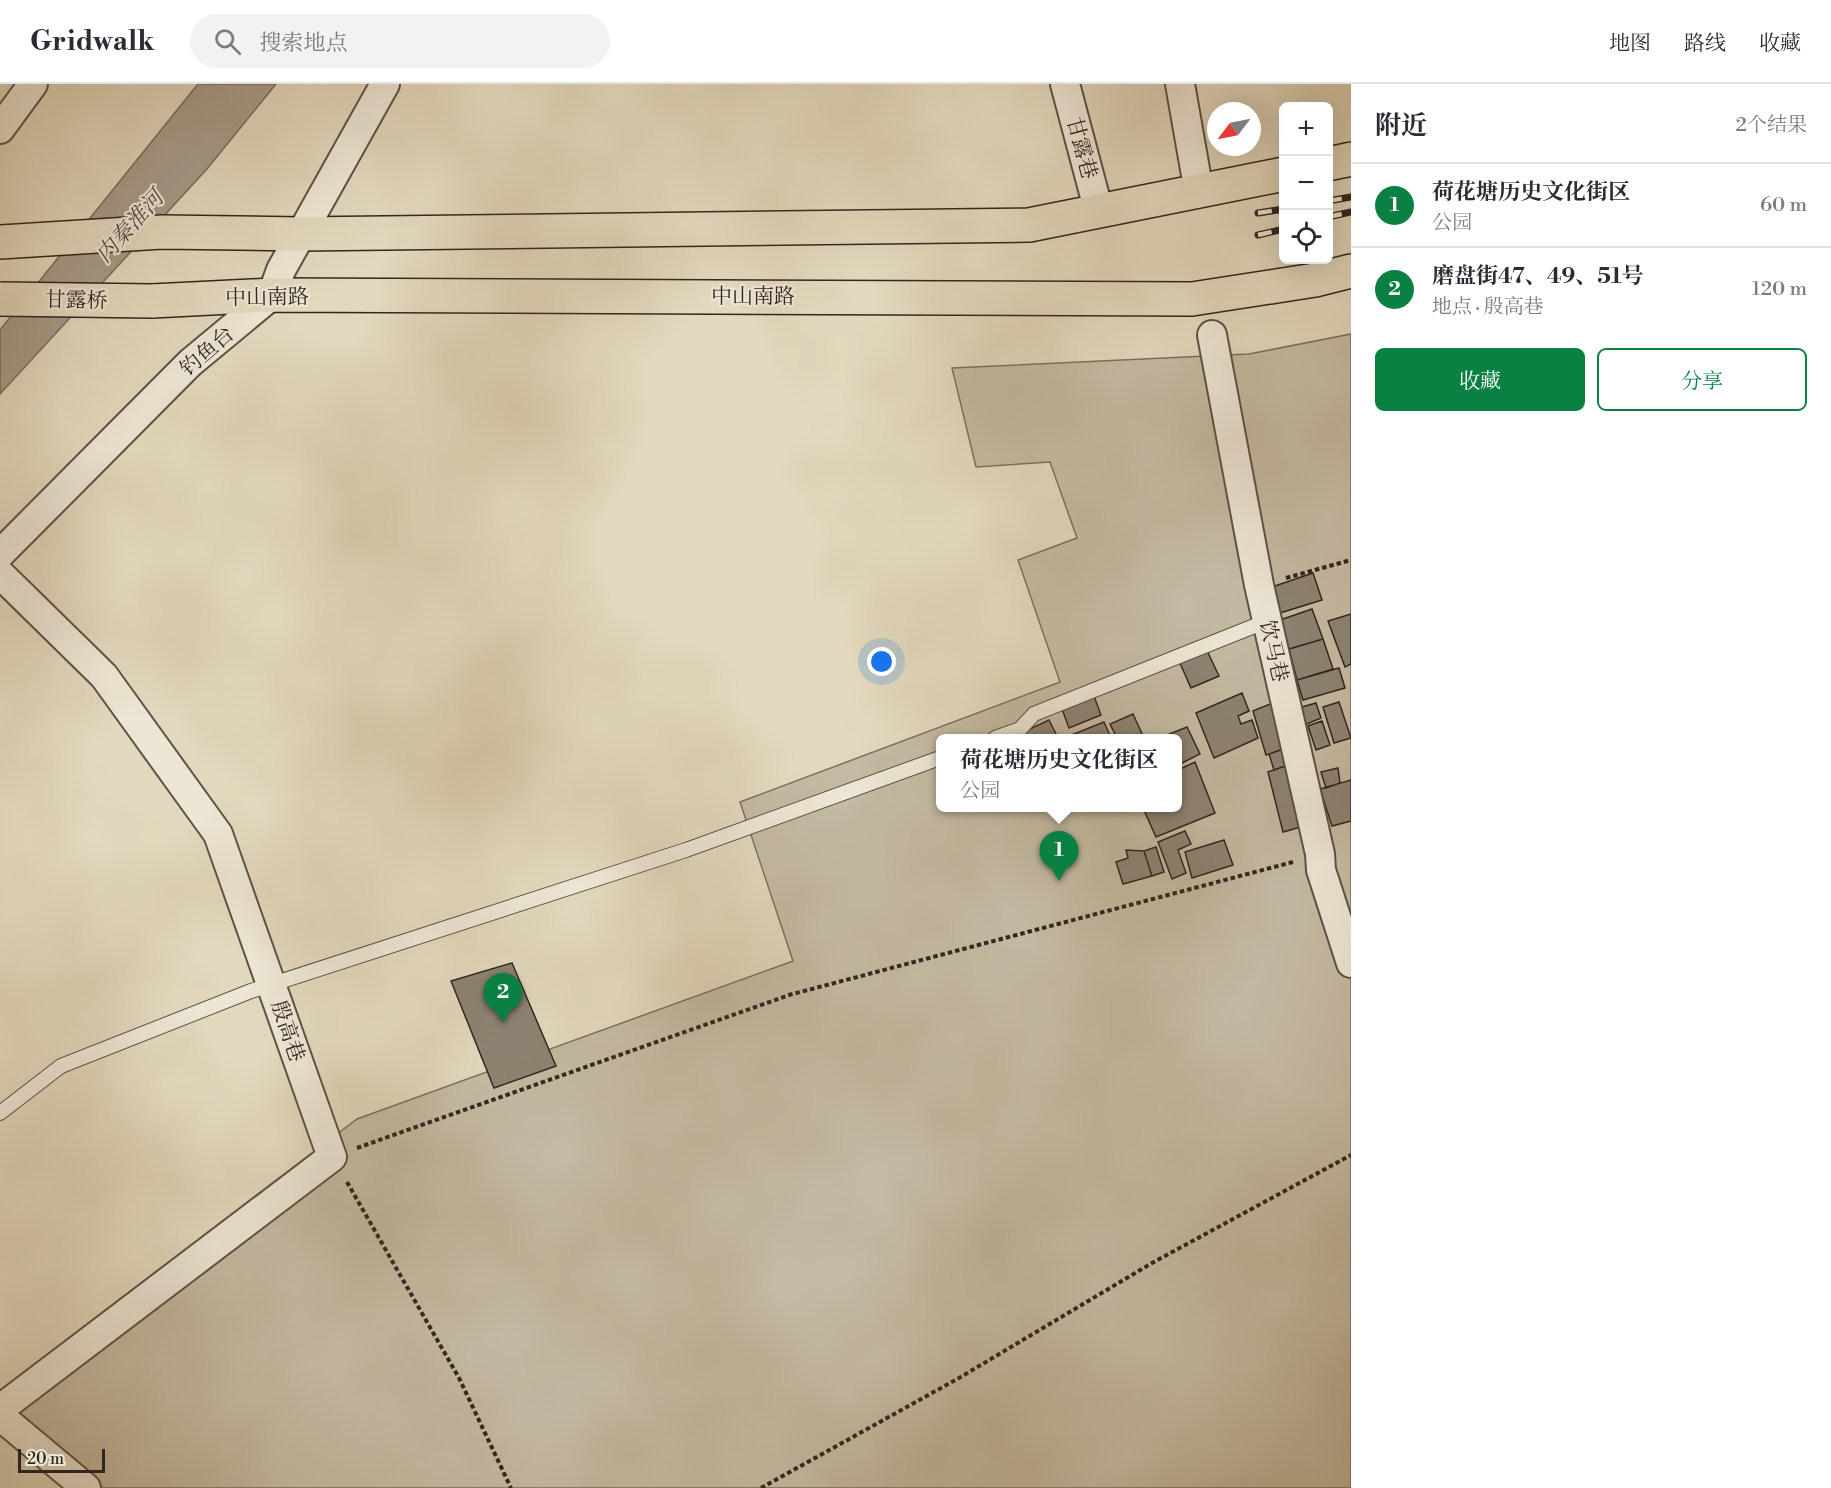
<!DOCTYPE html>
<html lang="zh">
<head>
<meta charset="utf-8">
<style>
	:root { --surface:#fff; --page:#f2f2f3; --text:#2b2b33; --muted:#7c7c81; --line:#e1e1e2; --accent:#0b8043 }
	body { margin:0; font-family:"Libre Bodoni","Noto Serif SC",serif; background:var(--page); color:var(--text) }
	.controls { position:absolute; right:18px; top:18px; display:grid; overflow:hidden; border-radius:9px; box-shadow:0 6px 24px #0002 }
	.controls button { width:54px; height:54px; display:grid; place-items:center; padding:0; border:0; border-bottom:2px solid var(--line); background:var(--surface); color:var(--text); font:30px sans-serif }
	.compass { position:absolute; left:1207px; top:18px; width:54px; height:54px; border-radius:50%; background:var(--surface); box-shadow:0 6px 24px #0002; rotate:238deg }
	.scale { position:absolute; left:18px; bottom:15px; width:87px; box-sizing:border-box; padding-left:6px; border:3px solid #312620; border-top:0; font-size:16px; line-height:21px; white-space:nowrap; color:#312620; -webkit-text-stroke:4px #ece6d4; paint-order:stroke }
	.you { position:absolute; left:882px; top:578px; width:21px; height:21px; margin:-15px; border:4px solid #fff; border-radius:50%; background:#1a73e8; box-shadow:0 0 0 9px #1a73e833 }
	.badge { display:grid; place-items:center; width:39px; height:39px; border-radius:50%; background:var(--accent); color:#fff; font-size:20px; font-weight:700 }
	.pin { position:absolute; translate:-50% -50px; filter:drop-shadow(0 2px 3px #0008) }
	.pin::after { content:''; position:absolute; top:32px; width:21px; height:18px; background:inherit; clip-path:polygon(0 0,100% 0,50% 100%) }
	.popup { position:absolute; left:936px; top:650px; width:246px; height:78px; box-sizing:border-box; display:grid; place-content:center; border-radius:9px; background:var(--surface); filter:drop-shadow(0 2px 4px #0005); font-size:20px; white-space:nowrap; color:var(--muted) }
	.popup b { font-size:22px; color:var(--text) }
	.popup::after { content:''; position:absolute; left:50%; top:100%; margin-left:-12px; border:12px solid transparent; border-top-color:var(--surface) }
	.list { margin:0; padding:0; list-style:none }
	h2 { display:flex; justify-content:space-between; align-items:center; height:78px; margin:0; padding:0 24px; font-size:26px }
	h2 small { font-size:20px; font-weight:400; color:var(--muted) }
	.list li { display:grid; grid-template-columns:39px 1fr auto; gap:18px; align-items:center; box-sizing:border-box; height:84px; padding:0 24px; border-top:2px solid var(--line) }
	.list b { display:block; font-size:22px; white-space:nowrap }
	.list p { margin:0; font-size:20px; white-space:nowrap; color:var(--muted) }
	.list em { font-size:20px; font-style:normal; color:var(--muted) }
	.actions { display:flex; gap:12px; padding:18px 24px }
	.actions a { flex:1; padding:14px 0; border:2px solid var(--accent); border-radius:9px; text-align:center; font-size:21px; color:var(--accent) }
	.actions .main { background:var(--accent); color:#fff }
	.icon { flex:none; width:33px; height:33px; fill:none; stroke:currentColor; stroke-width:2; stroke-linecap:round; stroke-linejoin:round }
	.map { position:relative; flex:none; width:1351px; height:1404px; overflow:hidden }
	header { display:flex; align-items:center; gap:36px; box-sizing:border-box; height:84px; padding:0 30px; background:var(--surface); border-bottom:2px solid var(--line) }
	header strong { font-size:28px }
	nav { display:flex; gap:33px; margin-inline-start:auto; font-size:21px }
	.search { width:420px; height:54px; background:var(--page); display:flex; align-items:center; gap:15px; box-sizing:border-box; padding:0 21px; border-radius:33px; color:var(--muted); font-size:22px }
	main { display:flex }
	aside { flex:1; background:var(--surface) }
	.map>svg:first-child { display:block }
	.green { fill:#c4baa2; stroke:#7a7061; stroke-width:1.5; fill-rule:evenodd }
	.water { fill:#a69b88; stroke:#776c5e; stroke-width:1.5 }
	.building { fill:#8d8372; stroke:#312620; stroke-width:1.5 }
	.lines { fill:none; stroke-linecap:round; stroke-linejoin:round }
	.service-casing { stroke:#5d5247; stroke-width:16 }
	.minor-casing { stroke:#5d5247; stroke-width:32 }
	.primary-casing { stroke:#312620; stroke-width:36 }
	.path { stroke:#312620; stroke-width:4; stroke-dasharray:4.5 3; stroke-linecap:butt }
	.service { stroke:#ece6d4; stroke-width:14 }
	.minor { stroke:#ece6d4; stroke-width:28 }
	.primary { stroke:#e2d8bd; stroke-width:33 }
	.rail-casing { stroke:#312620; stroke-width:7 }
	.rail { stroke:#ece6d4; stroke-width:4.5; stroke-dasharray:14; stroke-linecap:butt }
	.primary-bridge-casing { stroke:#312620; stroke-width:36; stroke-linecap:butt }
	.primary-bridge { stroke:#e2d8bd; stroke-width:33 }
	.labels { text-anchor:middle; stroke-width:4.5; stroke-linejoin:round; paint-order:stroke }
	.street-label { font-size:21px; fill:#312620; stroke:#ece6d4 }
	.water-label { font-size:22px; font-style:italic; fill:#54493f; stroke:#ece6d4 }
</style>
</head>
<body>
<header>
<strong>Gridwalk</strong>
<div class="search"><svg class="icon" aria-label="search" viewBox="0 0 24 24"><circle cx="10" cy="10" r="6"/><path d="M15 15l6 6"/></svg>搜索地点</div>
<nav><a>地图</a><a>路线</a><a>收藏</a></nav>
</header>
<main>
<div class="map">
<svg width="1351" height="1404" viewBox="0 0 1351 1404">
	<rect width="100%" height="100%" fill="#e2d8bd"/>
	<filter id="stains"><feTurbulence type="fractalNoise" baseFrequency=".00333" numOctaves="4"/><feColorMatrix values="0 0 0 0 .2 0 0 0 0 .09 0 0 0 0 .02 0 0 0 .5 -.17"/></filter>
	<radialGradient id="worn" r=".72"><stop offset=".6" stop-color="#630" stop-opacity="0"/><stop offset="1" stop-color="#630" stop-opacity=".3"/></radialGradient>
	<path class="green" d="M1351,250V1404H94L0,1308L357,1035L793,877L740,718L1060,598L1018,476L1077,454L1050,378L976,383L952,284L1249,270ZM940,654H1178V724H940Z"/>
	<path class="water" d="M198,0H276L207,85L0,310V246Z"/>
	<path class="building" d="M1313,489L1322,516L1280,529L1272,503Z
		M1312,525L1323,555L1289,565L1280,536Z
		M1351,530V580L1345,583L1328,537Z
		M1323,555L1333,585L1297,596L1289,565Z
		M1202,556L1219,592L1191,604L1175,568Z
		M1339,584L1345,604L1303,616L1297,596Z
		M1242,609L1249,627L1238,632L1241,640L1252,636L1258,654L1214,674L1196,629Z
		M1094,612L1101,631L1069,644L1062,625Z
		M1280,616L1292,662L1266,671L1253,627Z
		M1339,618L1351,654L1334,659L1323,623Z
		M1316,619L1321,634L1300,643L1295,625Z
		M1133,630L1144,654H1117L1110,640Z
		M1049,636L1058,654H1014L1013,653Z
		M1322,637L1330,661L1316,666L1308,642Z
		M1104,638L1111,654H1064Z
		M1187,643L1200,670L1178,681V654H1160Z
		M1292,662L1294,679L1274,686L1269,670Z
		M1195,678L1215,729L1156,753L1143,724H1178V686Z
		M1294,679L1308,741L1283,748L1268,688Z
		M1338,684L1340,699L1326,704L1321,688Z
		M1351,696V737L1332,742L1320,705Z
		M1185,747L1191,760L1178,766L1186,789L1172,795L1158,758Z
		M1224,756L1233,781L1192,794L1185,768Z
		M1156,763L1164,788L1152,792L1144,767Z
		M1126,766L1144,767L1152,792L1123,800L1116,778L1128,774Z
		M512,879L556,982L494,1004L451,897Z"/>
	<g class="lines">
		<defs>
			<path id="service" d="M995,654L1020,645L1034,630L1267,537
				M0,1029L61,982L251,907L686,766L940,674"/>
			<path id="minor" d="M1065,0L1099,128
				M1180,0L1199,108
				M0,45L33,0
				M1212,251L1259,501L1320,770L1321,786L1351,879
				M0,470L190,279L272,211L281,186L385,0
				M0,490L104,592L218,750L332,1073L0,1325
				M0,1332L86,1404"/>
			<path id="primary" d="M1328,80L1351,75
				M0,158L162,148L301,150L1029,141L1284,90
				M152,217L272,211L1192,215L1315,196L1351,187"/>
		</defs>
		<use href="#service" class="service-casing"/>
		<use href="#minor" class="minor-casing"/>
		<use href="#primary" class="primary-casing"/>
		<path class="path" d="M1286,494L1351,476
			M357,1064L789,911L1293,778
			M347,1098L459,1294L511,1404
			M761,1404L959,1294L1152,1179L1351,1071"/>
		<use href="#service" class="service"/>
		<use href="#minor" class="minor"/>
		<use href="#primary" class="primary"/>
		<defs>
			<path id="rail" d="M1328,117L1351,113
				M1258,129L1284,125
				M1328,133L1351,128
				M1258,151L1284,145"/>
		</defs>
		<use href="#rail" class="rail-casing"/>
		<use href="#rail" class="rail"/>
		<defs>
			<path id="primary-bridge" d="M0,215L152,217"/>
		</defs>
		<use href="#primary-bridge" class="primary-bridge-casing"/>
		<use href="#primary-bridge" class="primary-bridge"/>
	</g>
	<g class="labels">
		<g class="street-label">
			<text transform="translate(1082 64) rotate(75)" y="7">甘露巷</text>
			<text x="753" y="219">中山南路</text>
			<text transform="translate(267 213) rotate(-1)" y="7">中山南路</text>
			<text transform="translate(76 216) rotate(1)" y="7">甘露桥</text>
			<text transform="translate(207 267) rotate(-41)" y="7">钓鱼台</text>
			<text transform="translate(1274 567) rotate(77)" y="7">饮马巷</text>
			<text transform="translate(288 947) rotate(71)" y="7">殷高巷</text>
		</g>
		<g class="water-label">
			<text transform="translate(129 142) rotate(-48)" y="8">内秦淮河</text>
		</g>
	</g>
	<rect width="100%" height="100%" filter="url(#stains)"/>
	<rect width="100%" height="100%" fill="url(#worn)"/>
</svg>
<div class="controls">
<button>+</button>
<button>−</button>
<button><svg class="icon" aria-label="locate" viewBox="0 0 24 24"><circle cx="12" cy="12" r="6"/><path d="M12 2v4M12 18v4M2 12h4M18 12h4"/></svg></button>
</div>
<svg class="compass" viewBox="-18 -18 36 36"><path d="M0-13l5 13h-10z" fill="#e53935"/><path d="M0 13l5-13h-10z" fill="#7c7c81"/></svg>
<div class="scale">20 m</div>
<div class="you"></div>
<div class="pin badge" style="left:1059px;top:797px">1</div>
<div class="popup"><b>荷花塘历史文化街区</b>公园</div>
<div class="pin badge" style="left:503px;top:939px">2</div>
</div>
<aside>
<h2>附近<small>2个结果</small></h2>
<ul class="list">
<li><span class="badge">1</span><div><b>荷花塘历史文化街区</b><p>公园</p></div><em>60 m</em></li>
<li><span class="badge">2</span><div><b>磨盘街47、49、51号</b><p>地点 · 殷高巷</p></div><em>120 m</em></li>
</ul>
<div class="actions"><a class="main">收藏</a><a>分享</a></div>
</aside>
</main>
</body>
</html>
